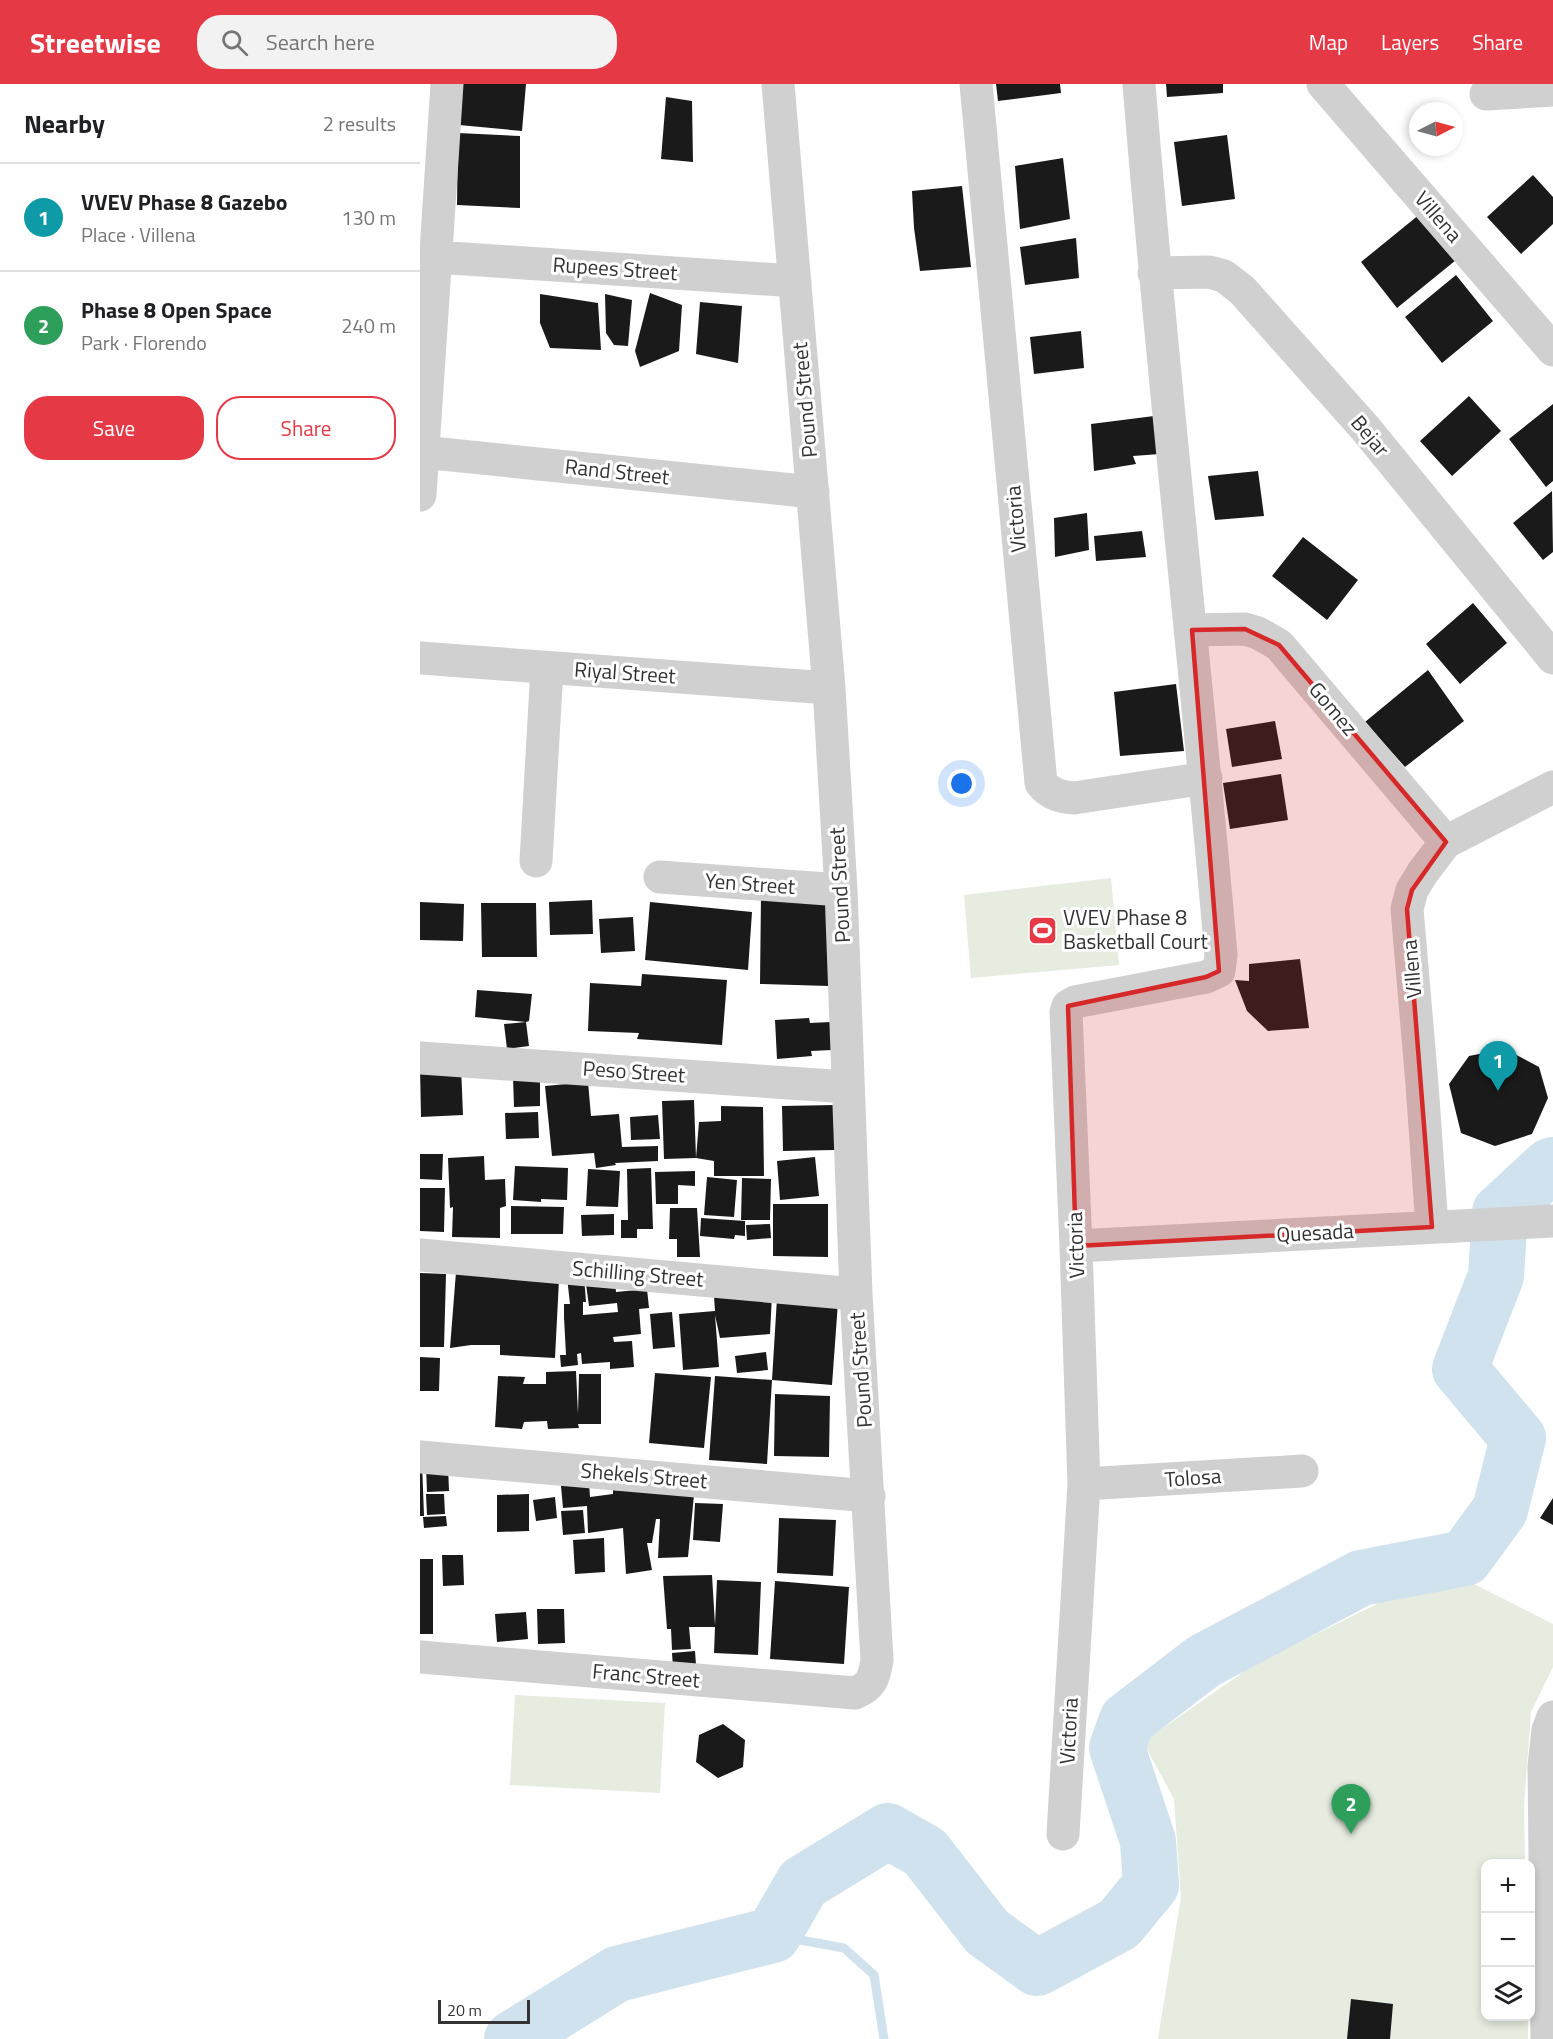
<!DOCTYPE html>
<html lang="en">
<head>
<meta charset="utf-8">
<style>
	:root { --surface:#fff; --page:#f2f2f2; --text:#202124; --muted:#757577; --line:#e0e0e0; --accent:#e63946 }
	body { margin:0; font-family:"Titillium Web",sans-serif; background:var(--page); color:var(--text) }
	.controls { position:absolute; right:18px; bottom:18px; display:grid; overflow:hidden; border-radius:12px; box-shadow:0 3px 9px #0003 }
	.controls button { width:54px; height:54px; display:grid; place-items:center; padding:0; border:0; border-bottom:2px solid var(--line); background:var(--surface); color:var(--text); font:30px sans-serif }
	.compass { position:absolute; left:989px; top:18px; width:54px; height:54px; border-radius:50%; background:var(--surface); box-shadow:0 3px 9px #0003; rotate:84deg }
	.scale { position:absolute; left:18px; bottom:15px; width:92px; box-sizing:border-box; padding-left:6px; border:3px solid #333; border-top:0; font-size:16px; line-height:21px; white-space:nowrap; color:#333; -webkit-text-stroke:4px #fff; paint-order:stroke }
	.you { position:absolute; left:542px; top:700px; width:21px; height:21px; margin:-15px; border:4px solid #fff; border-radius:50%; background:#1a73e8; box-shadow:0 0 0 9px #1a73e833 }
	.badge { display:grid; place-items:center; width:39px; height:39px; border-radius:50%; background:var(--accent); color:#fff; font-size:20px; font-weight:700 }
	.pin { position:absolute; translate:-50% -50px; filter:drop-shadow(0 2px 3px #0008) }
	.pin::after { content:''; position:absolute; top:32px; width:21px; height:18px; background:inherit; clip-path:polygon(0 0,100% 0,50% 100%) }
	.list { margin:0; padding:0; list-style:none }
	h2 { display:flex; justify-content:space-between; align-items:center; height:78px; margin:0; padding:0 24px; font-size:26px }
	h2 small { font-size:20px; font-weight:400; color:var(--muted) }
	.list li { display:grid; grid-template-columns:39px 1fr auto; gap:18px; align-items:center; box-sizing:border-box; height:108px; padding:0 24px; border-top:2px solid var(--line) }
	.list b { display:block; font-size:22px; white-space:nowrap }
	.list p { margin:0; font-size:20px; white-space:nowrap; color:var(--muted) }
	.list em { font-size:20px; font-style:normal; color:var(--muted) }
	.actions { display:flex; gap:12px; padding:18px 24px }
	.actions a { flex:1; padding:14px 0; border:2px solid var(--accent); border-radius:24px; text-align:center; font-size:21px; color:var(--accent) }
	.actions .main { background:var(--accent); color:#fff }
	.icon { flex:none; width:33px; height:33px; fill:none; stroke:currentColor; stroke-width:2; stroke-linecap:round; stroke-linejoin:round }
	.map { position:relative; flex:none; width:1133px; height:1955px; overflow:hidden }
	header { display:flex; align-items:center; gap:36px; box-sizing:border-box; height:84px; padding:0 30px; background:var(--accent); color:#fff }
	header strong { font-size:28px }
	nav { display:flex; gap:33px; margin-inline-start:auto; font-size:21px }
	.search { width:420px; height:54px; background:var(--page); display:flex; align-items:center; gap:15px; box-sizing:border-box; padding:0 21px; border-radius:24px; color:var(--muted); font-size:22px }
	main { display:flex }
	aside { flex:1; background:var(--surface) }
	.map>svg:first-child { display:block }
	.green { fill:#e6ecdf }
	.lines { fill:none; stroke-linecap:round; stroke-linejoin:round }
	.stream { stroke:#cfe2ee; stroke-width:9 }
	.river { stroke:#cfe2ee; stroke-width:56 }
	.building { fill:#1a1a1a }
	.minor { stroke:#d0d0d0; stroke-width:33 }
	.marked { fill:#d62828; fill-opacity:0.2; stroke:#d62828; stroke-width:4.5; stroke-linejoin:round }
	.labels { text-anchor:middle; stroke-width:6; stroke-linejoin:round; paint-order:stroke }
	.street-label { font-size:21px; fill:#333; stroke:#fff }
	.poi-label { font-size:21px; fill:#333; stroke:#fff; text-anchor:start }
</style>
</head>
<body>
<header>
<strong>Streetwise</strong>
<div class="search"><svg class="icon" aria-label="search" viewBox="0 0 24 24"><circle cx="10" cy="10" r="6"/><path d="M15 15l6 6"/></svg>Search here</div>
<nav><a>Map</a><a>Layers</a><a>Share</a></nav>
</header>
<main>
<aside>
<h2>Nearby<small>2 results</small></h2>
<ul class="list">
<li><span class="badge" style="background:#0f9aa8">1</span><div><b>VVEV Phase 8 Gazebo</b><p>Place · Villena</p></div><em>130 m</em></li>
<li><span class="badge" style="background:#2e9e5b">2</span><div><b>Phase 8 Open Space</b><p>Park · Florendo</p></div><em>240 m</em></li>
</ul>
<div class="actions"><a class="main">Save</a><a>Share</a></div>
</aside>
<div class="map">
<svg width="1133" height="1955" viewBox="0 0 1133 1955">
	<rect width="100%" height="100%" fill="#fff"/>
	<path class="green" d="M691,794L699,881L551,894L544,811Z
		M1054,1500L1133,1540V1583L1111,1628L1104,1721L1105,1779L1066,1780V1932L1108,1933V1955H738L761,1813L754,1715L723,1658L835,1580L969,1514Z
		M95,1611L245,1619L240,1709L90,1701Z"/>
	<g class="lines">
		<path class="stream" d="M353,1851L424,1864L454,1891L464,1955"/>
		<path class="river" d="M92,1955L197,1890L353,1851L383,1799L468,1747L505,1768L567,1848L617,1884L699,1840L731,1801L728,1757L697,1664L707,1636L784,1577L941,1494L1045,1474L1080,1426L1098,1354L1040,1285L1076,1192L1080,1128L1130,1082L1133,1081"/>
	</g>
	<path class="building" d="M40,0H106L102,47L39,41Z
		M576,0H640L641,9L578,17Z
		M746,0H803V9L747,13Z
		M246,13L272,17L273,78L241,75Z
		M38,49L100,52V124L37,121Z
		M807,51L815,115L762,122L754,58Z
		M643,74L650,135L600,145L595,82Z
		M1113,91L1133,113V140L1101,170L1067,133Z
		M542,102L551,183L500,187L494,144L492,107Z
		M1000,130L1036,176L977,224L941,178Z
		M656,154L659,194L605,201L600,163Z
		M1036,191L1073,237L1022,279L985,233Z
		M230,209L262,221L259,267L220,283L215,267Z
		M120,210L178,219L181,266L130,264L120,239Z
		M185,210L212,216L208,262L194,261L186,249Z
		M280,218L322,222L318,279L276,270Z
		M661,247L664,284L614,290L610,253Z
		M1049,312L1081,347L1032,392L1000,357Z
		M1133,320V397L1126,403L1089,355Z
		M734,332L740,370L713,372L716,380L674,387L671,340Z
		M838,387L844,432L795,436L788,392Z
		M1132,407L1133,468L1123,476L1093,439Z
		M667,429L669,466L635,473L634,434Z
		M722,447L726,473L676,477L674,452Z
		M883,453L938,496L907,536L852,492Z
		M1053,519L1087,559L1040,600L1006,560Z
		M1008,586L1044,637L985,683L945,638Z
		M756,600L764,667L700,672L694,608Z
		M855,637L862,675L812,683L806,645Z
		M861,690L868,736L810,745L803,699Z
		M341,812L410,814L409,902L340,900Z
		M172,816L173,850L130,851L129,818Z
		M0,818L44,820L43,857L0,856Z
		M230,818L332,828L328,886L225,876Z
		M61,819H116L117,873H62Z
		M213,833L215,867L181,869L179,835Z
		M880,875L889,944L848,947L827,927L815,896L829,897V880Z
		M222,890L307,896L302,961L217,955L219,949L168,947L170,899L221,902Z
		M57,906L112,910L109,937L106,938L109,962L87,965L84,940L106,938L55,933Z
		M389,934L390,939L411,938L412,966L391,967L392,972L357,975L355,936Z
		M1085,965L1119,983L1128,1014L1112,1050L1075,1062L1041,1049L1029,1000L1049,972Z
		M41,982L43,1031L1,1033L0,984Z
		M93,992H120V1022L94,1023Z
		M168,998L171,1032L199,1030L202,1063L238,1062V1077L195,1079L196,1081L176,1084L174,1069L132,1072L125,1002Z
		M274,1016L276,1074L244,1075L242,1017Z
		M415,1021V1066L363,1067L362,1022Z
		M301,1022L343,1023L344,1092H294V1077L276,1074L279,1038L301,1037Z
		M118,1028L119,1054L86,1055L85,1029Z
		M238,1031L240,1055L211,1056L210,1033Z
		M0,1070H23L22,1096L0,1095Z
		M64,1072L65,1096L85,1095L86,1122L80,1124V1154L32,1153L33,1123L30,1124L28,1074Z
		M395,1073L399,1112L360,1116L357,1077Z
		M95,1082L148,1084L147,1116L121,1115V1118L93,1116Z
		M231,1084L233,1145H217V1154H201V1136H208L207,1085Z
		M168,1085L200,1087L198,1123L166,1122Z
		M275,1087V1102L258,1101V1120H236L235,1088Z
		M287,1093L317,1096L314,1133L284,1131Z
		M322,1094L351,1095L350,1136H321Z
		M0,1104H25L24,1148L0,1147Z
		M353,1120H408V1173L353,1172Z
		M91,1122L144,1123L143,1150H91Z
		M250,1124H277L280,1173H257V1155H249Z
		M194,1130V1151L162,1152L161,1131Z
		M281,1134L325,1137V1152L315,1151L314,1155L280,1152Z
		M350,1140L351,1154L327,1156L326,1141Z
		M36,1188L139,1196L135,1274L80,1271V1261H51L30,1264Z
		M0,1189L26,1190L24,1263H0Z
		M164,1192L166,1218H163V1231L198,1228L197,1219L169,1222L166,1200L195,1197L196,1208L227,1205L229,1224L219,1225L221,1250L193,1253L194,1258L212,1257L214,1283L190,1285V1278L162,1280L161,1269L157,1270L158,1281L141,1283L140,1271H146L144,1233V1220H150L147,1193Z
		M352,1211L350,1250L300,1254L295,1231L299,1283L263,1286L259,1230L295,1227L294,1212Z
		M357,1214L418,1218L412,1301L352,1296Z
		M252,1228L255,1263L233,1265L230,1230Z
		M346,1268L348,1286L317,1289L315,1272Z
		M0,1273L20,1274L19,1307H0Z
		M156,1287L158,1330L159,1290H181V1340H158L159,1344L128,1345L127,1337L104,1338L102,1345L75,1343L78,1292L105,1293L103,1300H126V1288Z
		M235,1289L291,1293L284,1364L229,1359Z
		M295,1292L352,1296L347,1380L289,1376Z
		M355,1310L410,1312L409,1373L354,1372Z
		M2,1378L4,1432H0V1379Z
		M6,1382H28L29,1407L7,1408Z
		M169,1399L170,1413L193,1410V1406L274,1411L268,1473L238,1474L240,1435H236L232,1459H227L232,1486L206,1490L203,1444L168,1449L167,1422L143,1424L141,1402Z
		M6,1410H24L25,1430L7,1431Z
		M109,1410V1447L77,1448V1411Z
		M135,1413L137,1434L116,1437L113,1416Z
		M1133,1414V1441L1120,1434Z
		M275,1419L303,1420L300,1458L273,1456Z
		M163,1426L165,1449L143,1451L141,1427Z
		M26,1432L27,1442L4,1444L3,1433Z
		M359,1434L416,1436L413,1492L357,1489Z
		M184,1454L185,1488L155,1490L153,1456Z
		M22,1471H43L44,1501L23,1502Z
		M0,1475H13V1550H0Z
		M292,1491L295,1541L297,1496L341,1498L338,1571L294,1569L295,1543H269L271,1565L252,1566L251,1545H247L243,1492Z
		M355,1497L429,1503L424,1580L350,1575Z
		M117,1525H144L145,1559L118,1560Z
		M106,1528L108,1555L77,1558L75,1530Z
		M275,1567L276,1581L253,1583L252,1569Z
		M303,1640L325,1656L323,1683L298,1694L276,1678L279,1651Z
		M931,1915L973,1920L970,1955H927Z"/>
	<g class="lines">
		<path class="minor" d="M556,0L621,699C630,710 640,713 654,714L786,694
			M903,0L1133,266
			M1066,10L1133,6
			M15,173L375,197
			M734,189L789,188L804,192L822,206L945,344L1133,574
			M2,368L393,408
			M0,411L27,0
			M772,546L825,545L838,549L859,561L1026,758
			M0,574L409,604
			M116,777L127,584
			M240,793L421,806
			M0,974L428,1003
			M1012,1143L1002,1000L987,825L992,806L1003,788L1026,758L1133,703
			M656,1162L1133,1137
			M0,1171L436,1210
			M0,1373L449,1412
			M664,1400L882,1387
			M0,1573L435,1609C452,1602 454,1594 457,1576L436,1210L421,806L409,604L358,0
			M643,1750L664,1400L656,1162L646,928L648,922L655,918L786,893L799,887L801,871C776,580 742,291 719,0
			M1127,1955L1124,1682L1128,1646L1133,1633"/>
	</g>
	<path class="marked" d="M825,545L859,561L1026,758L992,806L987,825L1012,1143L656,1162L648,922L786,893L799,887L772,546Z"/>
	<defs>
		<symbol id="stadium-square" viewBox="-11 -11 22 22"><rect x="-9" y="-9" width="18" height="18" rx="4" fill="#e63946" stroke="#fff"/><path d="M0-5a6.5 5 0 1 0 0 10a6.5 5 0 1 0 0-10ZM-3.5-1.8h7v3.6h-7Z" fill="#fff"/></symbol>
	</defs>
	<g fill-rule="evenodd">
		<use href="#stadium-square" x="606" y="830" width="33" height="33"/>
	</g>
	<g class="labels">
		<g class="street-label">
			<text transform="translate(1018 133) rotate(49)" y="7">Villena</text>
			<text transform="translate(195 185) rotate(4)" y="7">Rupees Street</text>
			<text transform="translate(385 316) rotate(-95)" y="7">Pound Street</text>
			<text transform="translate(950 352) rotate(50)" y="7">Bejar</text>
			<text transform="translate(197 388) rotate(6)" y="7">Rand Street</text>
			<text transform="translate(596 435) rotate(-95)" y="7">Victoria</text>
			<text transform="translate(205 589) rotate(4)" y="7">Riyal Street</text>
			<text transform="translate(913 625) rotate(50)" y="7">Gomez</text>
			<text transform="translate(330 800) rotate(4)" y="7">Yen Street</text>
			<text transform="translate(420 801) rotate(-93)" y="7">Pound Street</text>
			<text transform="translate(992 885) rotate(-95)" y="7">Villena</text>
			<text transform="translate(214 988) rotate(4)" y="7">Peso Street</text>
			<text transform="translate(895 1149) rotate(-3)" y="7">Quesada</text>
			<text transform="translate(656 1161) rotate(-92)" y="7">Victoria</text>
			<text transform="translate(218 1190) rotate(5)" y="7">Schilling Street</text>
			<text transform="translate(441 1286) rotate(-94)" y="7">Pound Street</text>
			<text transform="translate(224 1392) rotate(5)" y="7">Shekels Street</text>
			<text transform="translate(773 1394) rotate(-4)" y="7">Tolosa</text>
			<text transform="translate(226 1592) rotate(5)" y="7">Franc Street</text>
			<text transform="translate(649 1647) rotate(-87)" y="7">Victoria</text>
		</g>
		<g class="poi-label">
			<text x="643" y="841">VVEV Phase 8<tspan x="643" dy="24">Basketball Court</tspan></text>
		</g>
	</g>
</svg>
<div class="controls">
<button>+</button>
<button>−</button>
<button><svg class="icon" aria-label="layers" viewBox="0 0 24 24"><path d="M12 4l9 5-9 5-9-5zM3 14l9 5 9-5"/></svg></button>
</div>
<svg class="compass" viewBox="-18 -18 36 36"><path d="M0-13l5 13h-10z" fill="#e53935"/><path d="M0 13l5-13h-10z" fill="#757577"/></svg>
<div class="scale">20 m</div>
<div class="you"></div>
<div class="pin badge" style="left:1078px;top:1007px;background:#0f9aa8">1</div>
<div class="pin badge" style="left:931px;top:1750px;background:#2e9e5b">2</div>
</div>
</main>
</body>
</html>
